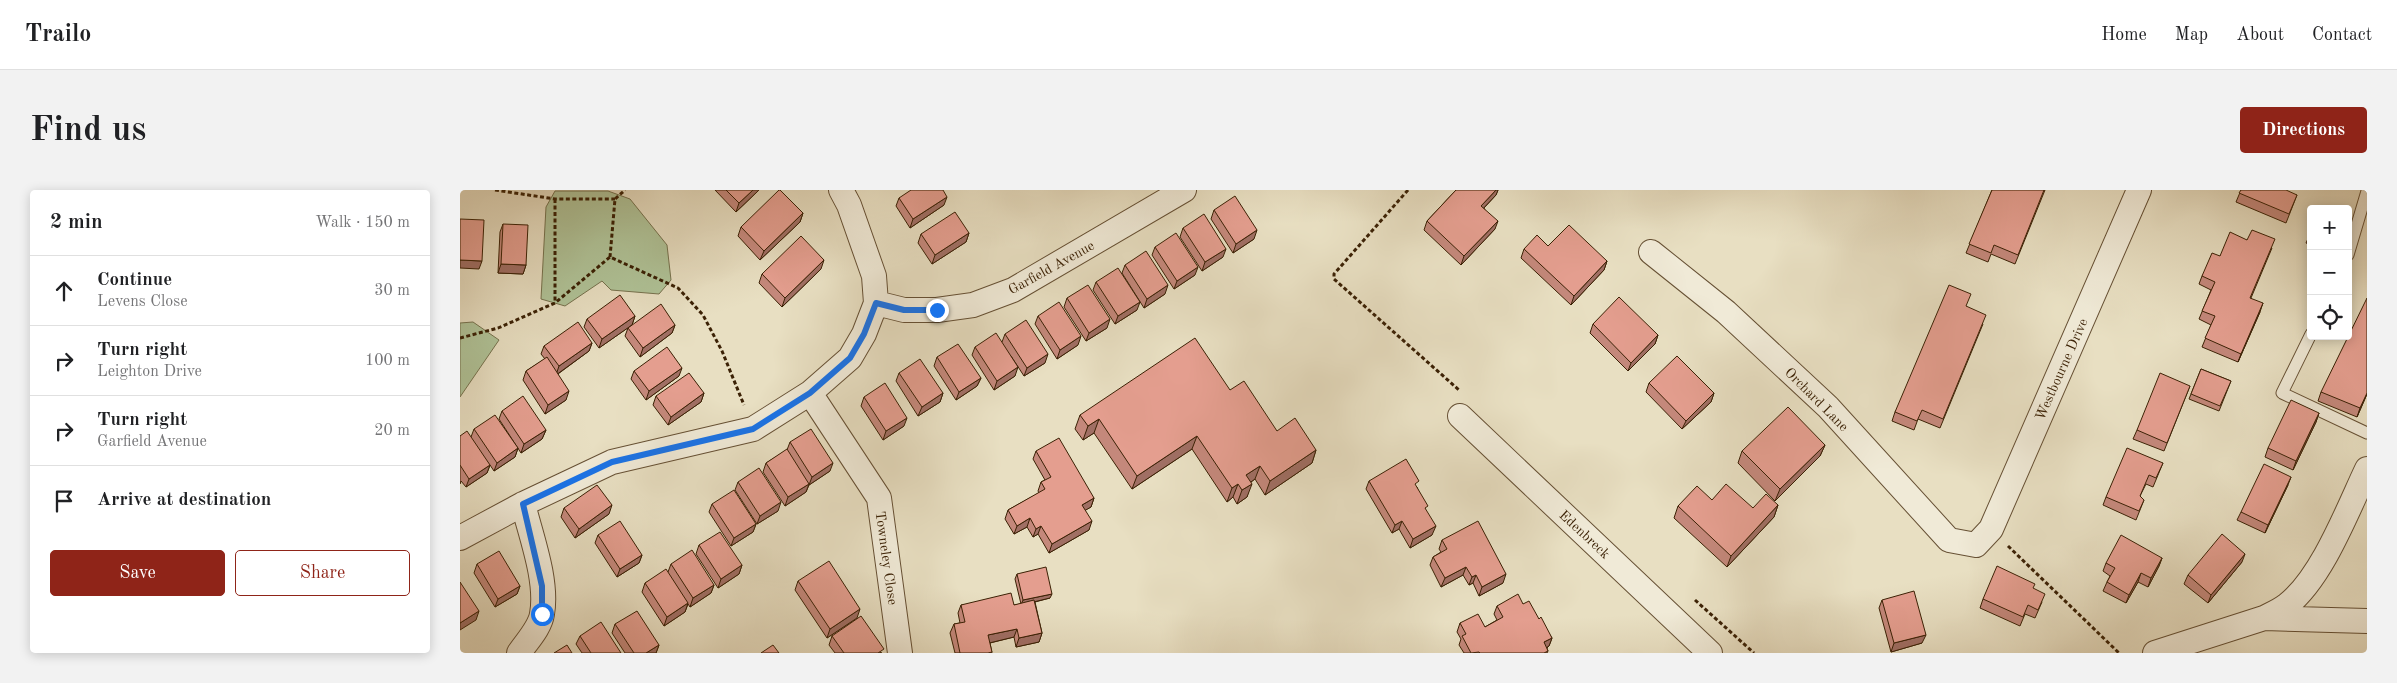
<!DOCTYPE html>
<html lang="en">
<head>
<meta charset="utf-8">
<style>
	:root { --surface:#fff; --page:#f2f2f2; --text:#202124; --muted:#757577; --line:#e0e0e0; --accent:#8f2418 }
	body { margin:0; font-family:"Old Standard TT",serif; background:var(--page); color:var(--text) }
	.controls { position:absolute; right:15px; top:15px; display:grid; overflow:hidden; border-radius:5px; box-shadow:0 2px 12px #0003 }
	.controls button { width:45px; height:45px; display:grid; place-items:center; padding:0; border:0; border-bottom:1px solid var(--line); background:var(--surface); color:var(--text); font:25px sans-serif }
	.stop { position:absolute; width:15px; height:15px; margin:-11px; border:4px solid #1a73e8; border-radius:50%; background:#fff }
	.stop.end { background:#1a73e8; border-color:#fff; box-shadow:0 1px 5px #0008 }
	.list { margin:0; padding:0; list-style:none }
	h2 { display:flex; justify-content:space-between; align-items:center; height:65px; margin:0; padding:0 20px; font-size:21px }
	h2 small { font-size:16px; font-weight:400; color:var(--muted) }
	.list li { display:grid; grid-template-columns:32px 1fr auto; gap:15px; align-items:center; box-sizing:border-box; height:70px; padding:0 20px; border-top:1px solid var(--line) }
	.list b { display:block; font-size:19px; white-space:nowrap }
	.list p { margin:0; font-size:16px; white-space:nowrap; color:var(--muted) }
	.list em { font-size:16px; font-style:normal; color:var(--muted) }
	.actions { display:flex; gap:10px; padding:15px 20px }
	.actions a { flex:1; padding:11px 0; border:1px solid var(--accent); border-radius:5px; text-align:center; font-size:18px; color:var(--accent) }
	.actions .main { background:var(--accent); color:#fff }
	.icon { flex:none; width:28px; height:28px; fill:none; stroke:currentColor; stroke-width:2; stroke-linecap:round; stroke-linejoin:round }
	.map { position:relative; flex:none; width:1907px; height:463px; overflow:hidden; border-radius:5px }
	header { display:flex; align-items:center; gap:30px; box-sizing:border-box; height:70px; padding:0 25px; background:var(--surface); border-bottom:1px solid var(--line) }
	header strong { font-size:24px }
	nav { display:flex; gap:28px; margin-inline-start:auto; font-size:18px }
	.intro { display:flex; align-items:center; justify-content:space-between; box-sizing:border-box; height:120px; padding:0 30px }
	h1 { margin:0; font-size:35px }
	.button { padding:12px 22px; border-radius:5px; background:var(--accent); color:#fff; font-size:18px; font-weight:700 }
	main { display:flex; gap:30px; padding:0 30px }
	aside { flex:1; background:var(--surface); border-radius:5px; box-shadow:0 2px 12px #0003 }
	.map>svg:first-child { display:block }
	.green { fill:#b0c398; stroke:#76724e }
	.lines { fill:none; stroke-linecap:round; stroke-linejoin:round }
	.service-casing { stroke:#665034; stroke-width:13 }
	.minor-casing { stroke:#665034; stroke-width:26 }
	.path { stroke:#3b2105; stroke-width:3; stroke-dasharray:4 2.5; stroke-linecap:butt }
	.service { stroke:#f0ead7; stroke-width:11 }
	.minor { stroke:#f0ead7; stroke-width:24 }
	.wall { fill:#c4887b; stroke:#3b2105 }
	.shaded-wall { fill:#a06f64; stroke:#3b2105 }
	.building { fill:#e49e8f; stroke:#3b2105 }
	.route { stroke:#1a73e8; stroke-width:6 }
	.labels { text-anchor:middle; stroke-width:4.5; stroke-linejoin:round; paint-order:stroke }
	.street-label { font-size:14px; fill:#3b2105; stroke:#f0ead7 }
</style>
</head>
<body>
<header>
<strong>Trailo</strong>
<nav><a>Home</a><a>Map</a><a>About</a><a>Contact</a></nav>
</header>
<div class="intro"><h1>Find us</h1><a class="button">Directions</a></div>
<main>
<aside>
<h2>2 min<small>Walk · 150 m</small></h2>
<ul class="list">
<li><svg class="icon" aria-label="ahead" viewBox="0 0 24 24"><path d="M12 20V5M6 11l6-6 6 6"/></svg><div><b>Continue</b><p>Levens Close</p></div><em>30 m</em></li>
<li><svg class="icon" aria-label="right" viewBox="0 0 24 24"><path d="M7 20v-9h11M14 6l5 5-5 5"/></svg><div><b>Turn right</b><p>Leighton Drive</p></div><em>100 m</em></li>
<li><svg class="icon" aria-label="right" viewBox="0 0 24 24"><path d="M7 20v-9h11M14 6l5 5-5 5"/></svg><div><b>Turn right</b><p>Garfield Avenue</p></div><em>20 m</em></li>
<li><svg class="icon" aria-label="arrive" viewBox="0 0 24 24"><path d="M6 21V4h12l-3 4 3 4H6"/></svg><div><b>Arrive at destination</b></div></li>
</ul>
<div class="actions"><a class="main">Save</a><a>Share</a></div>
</aside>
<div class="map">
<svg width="1907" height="463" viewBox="0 0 1907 463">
	<rect width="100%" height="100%" fill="#e8dfc2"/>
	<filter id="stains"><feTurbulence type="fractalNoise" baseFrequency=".004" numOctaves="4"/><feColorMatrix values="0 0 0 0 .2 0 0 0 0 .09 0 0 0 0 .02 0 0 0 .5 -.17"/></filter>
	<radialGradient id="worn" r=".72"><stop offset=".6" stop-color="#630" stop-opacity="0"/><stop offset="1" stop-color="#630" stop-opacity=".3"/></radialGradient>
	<path class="green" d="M95,1H148L170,9L207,55L211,90L199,104L151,100L142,91L105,116L81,109L86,17Z
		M13,132L39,150L0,207V133Z"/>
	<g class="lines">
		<defs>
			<path id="service" d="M1888,65L1907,1
				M1851,144L1822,203L1907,243"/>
			<path id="minor" d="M1191,62L1266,122L1368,217L1489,350L1516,355L1531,339L1679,0
				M416,113L444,120H477L513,115L553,100L724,0
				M350,203L419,308L440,463
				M1000,226L1250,463
				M0,348L63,314L152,272L293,239L350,203L390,168L404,144L416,113L414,86L389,15L381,0
				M1804,428C1812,424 1821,420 1827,415C1862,388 1888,319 1907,279
				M59,463C67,451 80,438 82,424C88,391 71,346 63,314
				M1695,463L1804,428L1907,431"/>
		</defs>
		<use href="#service" class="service-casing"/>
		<use href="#minor" class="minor-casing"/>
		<path class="path" d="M35,0L95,9H155
			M948,0L874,84V89L999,200
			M95,9V113
			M150,67L155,9L165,0
			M0,148L38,138L95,113L150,67L218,98L243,125L262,161L284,215
			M1548,356L1659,463
			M1235,410L1294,463"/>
		<use href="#service" class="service"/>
		<use href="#minor" class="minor"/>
	</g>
	<path class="wall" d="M255,0H299L276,22Z
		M996,0H1038L1036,5L1024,18L1035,39L1001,75L964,40L967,31Z
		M1532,0H1585L1555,74L1531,64L1528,72L1506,63Z
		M1781,0L1837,5L1826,33L1776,12Z
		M439,8L484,15L450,38L436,16Z
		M754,20L794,49L773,63L751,29Z
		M343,23L340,32L300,70L278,46L281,37Z
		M43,34L66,75L63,84L38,83L40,42Z
		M723,38L763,67L742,81L720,47Z
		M1851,42V55L1846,53Z
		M509,43L506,52L472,74L458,53L461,44Z
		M1787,50L1812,58L1791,108L1800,122L1778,172L1742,157L1751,135L1739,129L1751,100L1739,94L1742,86L1760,66Z
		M1088,56L1147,71L1144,80L1111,115L1061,68L1064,59Z
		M695,57L735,85L714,99L692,65Z
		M665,75L705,104L684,118L662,83Z
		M361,79L322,117L299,93L302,84Z
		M636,92L677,120L655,134L633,100Z
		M607,108L647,138L626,151L604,117Z
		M1506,116L1523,134L1480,238L1458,229L1454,240L1432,231L1435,222Z
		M175,126L172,135L139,158L124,137L127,129Z
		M578,126L618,155L597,169L575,134Z
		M1133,134L1198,145L1195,154L1168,181L1130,143Z
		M215,135L212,143L180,167L165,146L168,138Z
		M545,144L585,173L564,186L551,166L555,186L534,200L512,165L515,157L542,152Z
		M132,153L129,161L98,184L106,210L85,224L63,190L66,181L85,169L81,164L84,156Z
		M477,167L521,188L517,196L496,210L474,176Z
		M1741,179L1771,191L1759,221L1729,209Z
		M174,181L219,186L186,210L171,189Z
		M439,183L483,203L480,212L458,226L436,191Z
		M1189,193L1254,203L1251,212L1222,239L1186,202Z
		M1730,196L1704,261L1673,249L1677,240Z
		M770,200L817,241L856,260L852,273L805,305L795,289L791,292L787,307L777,314L773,307L767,312L732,259L672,299L634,243L623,250L615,239L620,225Z
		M1861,202L1907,204L1897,227L1858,211Z
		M244,203L241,212L208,235L193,215L196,206Z
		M404,207L444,236L423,250L401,216Z
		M42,221L86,240L82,249L61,263L39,229Z
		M1859,223L1856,232L1833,280L1805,267L1808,258Z
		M14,239L58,258L55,267L34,281L30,275L27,283L6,297L1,291L0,294V246L11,247Z
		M330,252L370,281L349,295L346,302L325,316L303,282L306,273L327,260Z
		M1365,255L1360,266L1315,311L1278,273L1282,261Z
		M576,261L634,308L631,317L625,320L629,340L589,363L578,344L573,347L567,337L554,344L545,329L548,320L579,303L578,301L581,292L585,290L573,269Z
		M1703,273L1693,297L1686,294L1680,306L1684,310L1676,330L1643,315L1646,307Z
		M909,291L957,297L966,321L972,345L950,358L939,339L932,343L906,299Z
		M278,292L318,321L297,334L275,300Z
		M1828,295L1805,343L1777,330L1781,322Z
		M1252,310L1293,318L1318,315L1314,327L1267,377L1214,328L1218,316Z
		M252,314L296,334L293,342L271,356L249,322Z
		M104,318L149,324L115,348L101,327Z
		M138,345L182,365L179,373L157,387L135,353Z
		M982,350L1043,393L1019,406L1013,393L1009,395L1003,385L981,397L970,375L973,367L981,362L979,359Z
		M239,355L282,375L279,384L258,398L236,364Z
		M1702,368L1699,376L1688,397L1678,392L1666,413L1643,401L1647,392L1650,386L1643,381L1646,373Z
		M1782,372L1748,413L1724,394L1728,385Z
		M17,374L60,396L57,404L35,417L14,383Z
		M211,374L254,395L251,403L230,417L228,414L225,422L204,436L182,402L185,393L208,382Z
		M557,384L590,408L575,412L582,443L579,452L556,457L554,447L530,453L532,463H495L490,443L494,434L500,433L498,423L501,415H554L561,414L555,389Z
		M338,391L397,428L367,448L335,400Z
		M1573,399L1582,412L1575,428L1565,424L1560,436L1520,418L1523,409Z
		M1422,410L1462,453L1431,462L1419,418Z
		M1063,414L1079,429L1092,448L1089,456L1087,458L1088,461L1087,463H1004L999,455L1001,449L997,442L1000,433L1025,437L1037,430L1034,424L1037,416Z
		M155,434L199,455L196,463H165L152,443Z
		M120,446L161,463H122L116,454Z
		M372,446L422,463H375L369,455Z"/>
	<path class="shaded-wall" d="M293,0H299L276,22L279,13Z
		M1036,0H1038L1036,5L1018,24L1021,16Z
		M487,7L484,15L450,38L453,29Z
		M343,23L340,32L300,70L304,61Z
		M1038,31L1035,39L1001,75L1004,66Z
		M797,40L794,49L773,63L776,54Z
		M509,43L506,52L472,74L475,65Z
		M766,59L763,67L742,81L745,72Z
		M0,70L22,71L19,79L0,78Z
		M364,70L361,79L322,117L325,108Z
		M1147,71L1144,80L1111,115L1114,106Z
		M41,74L66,75L63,84L38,83Z
		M738,77L735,85L714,99L717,91Z
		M708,95L705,104L684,118L687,109Z
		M680,112L677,120L655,134L658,126Z
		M1803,113L1800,122L1778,172L1781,164Z
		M175,126L172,135L139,158L142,149Z
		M650,129L647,138L626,151L629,143Z
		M215,135L212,143L180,167L183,158Z
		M1198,145L1195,154L1168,181L1171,173Z
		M621,146L618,155L597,169L600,160Z
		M132,153L129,161L96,185L99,176Z
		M588,164L585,173L564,186L567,178Z
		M558,177L555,186L534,200L537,191Z
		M222,178L219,186L186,210L189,201Z
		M521,188L517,196L496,210L499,202Z
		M109,201L106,210L85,224L88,215Z
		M244,203L241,212L208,235L211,227Z
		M483,203L480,212L458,226L462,217Z
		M1254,203L1251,212L1222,239L1226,231Z
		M1907,203V204L1897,227L1900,218Z
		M1859,223L1856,232L1833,280L1836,271Z
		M447,228L444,236L423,250L426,241Z
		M639,229L634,243L623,250L628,236Z
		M86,240L82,249L61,263L64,254Z
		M737,246L732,259L672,299L677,286Z
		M1365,255L1360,266L1315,311L1320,299Z
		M58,258L55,267L34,281L37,273Z
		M856,260L852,273L805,305L810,291Z
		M373,273L370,281L349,295L352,287Z
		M30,275L27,283L6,297L9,289Z
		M800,276L795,289L781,299L786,285Z
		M1831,287L1828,295L1805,343L1808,335Z
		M349,294L346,302L325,316L328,307Z
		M778,294L773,307L767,312L772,298Z
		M792,294L787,307L777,314L782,300Z
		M634,308L631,317L619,324L622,315Z
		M321,312L318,321L297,334L300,326Z
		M152,315L149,324L115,348L119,339Z
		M1318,315L1314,327L1267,377L1271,366Z
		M570,328L567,337L554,344L557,336Z
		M632,331L629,340L589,363L592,354Z
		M942,331L939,339L932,343L935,335Z
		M296,334L293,342L271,356L274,348Z
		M581,336L578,344L573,347L576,339Z
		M976,336L972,345L950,358L953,349Z
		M1785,364L1782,372L1748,413L1751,405Z
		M182,365L179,373L157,387L160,379Z
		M1702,368L1699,376L1688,397L1691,388Z
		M282,375L279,384L258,398L261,389Z
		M1006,377L1003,385L981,397L985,388Z
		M1681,383L1678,392L1666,413L1669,405Z
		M1046,384L1043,393L1019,406L1022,397Z
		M1016,385L1013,393L1009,395L1012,387Z
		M254,395L251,403L230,417L233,408Z
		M60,396L57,404L35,417L38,409Z
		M592,404L590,408L561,415L563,410Z
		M228,413L225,422L204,436L207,427Z
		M400,419L397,428L367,448L370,439Z
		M19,421L16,430L0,440V433Z
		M557,439L554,447L525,454L528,445Z
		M582,443L579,452L556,457L559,448Z
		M1466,445L1462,453L1431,462L1434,453Z
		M1092,448L1089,456L1081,461L1084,452Z
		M199,455L196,463H186Z"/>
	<path class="building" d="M266,0H293L279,13Z
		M319,0H320L343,23L304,61L281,37Z
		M451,0H483L487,7L453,29L439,8Z
		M996,0H1036L1021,16L1038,31L1004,66L967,31Z
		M1532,0H1584L1558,65L1534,55L1531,63L1509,54Z
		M1781,0H1826L1837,5L1829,24L1779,3Z
		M775,6L797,40L776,54L754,20Z
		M495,22L509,43L475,65L461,44Z
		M744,24L766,59L745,72L723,38Z
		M0,29L24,30L22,71L0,70Z
		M43,34L68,35L66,75L41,74Z
		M1109,35L1147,71L1114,106L1064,59L1077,45L1088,56Z
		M1792,40L1815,49L1790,108L1803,113L1781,164L1745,148L1755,126L1742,121L1755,92L1742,86L1752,63L1760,66L1770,42L1787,50Z
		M1851,42V49L1848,48Z
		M716,43L738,77L717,91L695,57Z
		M341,46L364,70L325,108L302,84Z
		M686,61L708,95L687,109L665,75Z
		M658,78L680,112L658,126L636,92Z
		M628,95L650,129L629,143L607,108Z
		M1489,95L1511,104L1506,116L1526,125L1483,229L1462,220L1457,231L1435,222Z
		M160,105L175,126L142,149L127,129Z
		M1159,107L1198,145L1171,173L1133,134Z
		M1907,108V203L1900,218L1861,202Z
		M599,112L621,146L600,160L578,126Z
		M201,114L215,135L183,158L168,138Z
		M566,130L588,164L567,178L545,144Z
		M118,132L132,153L99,176L84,156Z
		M536,143L558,177L537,191L515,157Z
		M735,148L770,200L784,191L817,241L835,228L856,260L810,291L800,276L786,285L792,294L782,300L778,294L772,298L737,246L677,286L639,229L628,236L620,225Z
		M498,154L521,188L499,202L477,167Z
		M207,157L222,178L189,201L174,181Z
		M1217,166L1254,203L1226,231L1189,193Z
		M87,167L109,201L88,215L66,181Z
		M460,169L483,203L462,217L439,183Z
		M1741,179L1771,191L1760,216L1731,204Z
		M229,183L244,203L211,227L196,206Z
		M1700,183L1730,196L1707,253L1677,240Z
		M425,193L447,228L426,241L404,207Z
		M63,206L86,240L64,254L42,221Z
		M1831,210L1859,223L1836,271L1808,258Z
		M1328,217L1365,255L1320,299L1282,261Z
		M35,225L58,258L37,273L14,239Z
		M351,239L373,273L352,287L330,252Z
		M7,241L30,275L9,289L0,275V246Z
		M599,248L634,308L622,315L632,331L592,354L581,336L576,339L570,328L557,336L548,320L585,299L581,292L591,287L576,261Z
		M1667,258L1703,273L1696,288L1689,285L1680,306L1684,310L1679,321L1646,307Z
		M327,259L349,294L328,307L306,273Z
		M946,269L959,291L955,294L968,316L965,318L976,336L953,349L942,331L935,335L909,291Z
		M1804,274L1831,287L1808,335L1781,322Z
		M299,278L321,312L300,326L278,292Z
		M1266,294L1293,318L1306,304L1318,315L1271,366L1218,316L1237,296L1252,310Z
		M137,295L152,315L119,339L104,318Z
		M274,300L296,334L274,348L252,314Z
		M160,331L182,365L160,379L138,345Z
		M1018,331L1046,384L1022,397L1016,385L1012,387L1006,377L985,388L973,367L987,359L982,350Z
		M260,342L282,375L261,389L239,355Z
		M1762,344L1785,364L1751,405L1728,385Z
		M1661,345L1702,368L1691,388L1681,383L1669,405L1647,392L1655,378L1646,373Z
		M232,360L254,395L233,408L211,374Z
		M39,361L60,396L38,409L17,374Z
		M369,371L400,419L370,439L338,391Z
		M1537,376L1575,394L1573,398L1585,404L1578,420L1568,415L1563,427L1523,409Z
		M586,377L592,404L563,410L557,384Z
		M206,379L228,413L207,427L185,393Z
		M0,392L19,421L0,433Z
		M1454,401L1466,445L1434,453L1422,410Z
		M551,403L554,415L574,410L582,443L559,448L557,439L528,445L532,462L528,463H500L494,434L505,432L501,415Z
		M1058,404L1063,414L1069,411L1079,429L1081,427L1092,448L1084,452L1088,461L1084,463H1020L1019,462L1011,463L1002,446L1006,444L1000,433L1018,424L1025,437L1043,427L1037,416Z
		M177,421L199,455L186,463H174L155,434Z
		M401,426L424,459L418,463H384L372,446Z
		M141,432L161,463H131L120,446Z
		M107,455L112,463H94Z
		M313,455L319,463H301Z"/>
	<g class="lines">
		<path class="route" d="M82,424V396L63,314L152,272L293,239L350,203L390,168L404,144L416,113L444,120H477"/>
	</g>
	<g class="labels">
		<g class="street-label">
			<text transform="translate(591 77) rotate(-29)" y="5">Garfield Avenue</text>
			<text transform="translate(1601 179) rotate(-66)" y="5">Westbourne Drive</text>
			<text transform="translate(1357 209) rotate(45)" y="5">Orchard Lane</text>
			<text transform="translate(1125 344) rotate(43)" y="5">Edenbreck</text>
			<text transform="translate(427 368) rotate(82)" y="5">Towneley Close</text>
		</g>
	</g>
	<rect width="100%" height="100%" filter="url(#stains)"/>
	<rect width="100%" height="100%" fill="url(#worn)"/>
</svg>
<div class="controls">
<button>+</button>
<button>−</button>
<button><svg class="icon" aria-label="locate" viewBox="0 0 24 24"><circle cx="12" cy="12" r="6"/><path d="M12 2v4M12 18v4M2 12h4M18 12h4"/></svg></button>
</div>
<div class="stop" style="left:82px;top:424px"></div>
<div class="stop end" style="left:477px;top:120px"></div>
</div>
</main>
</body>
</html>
